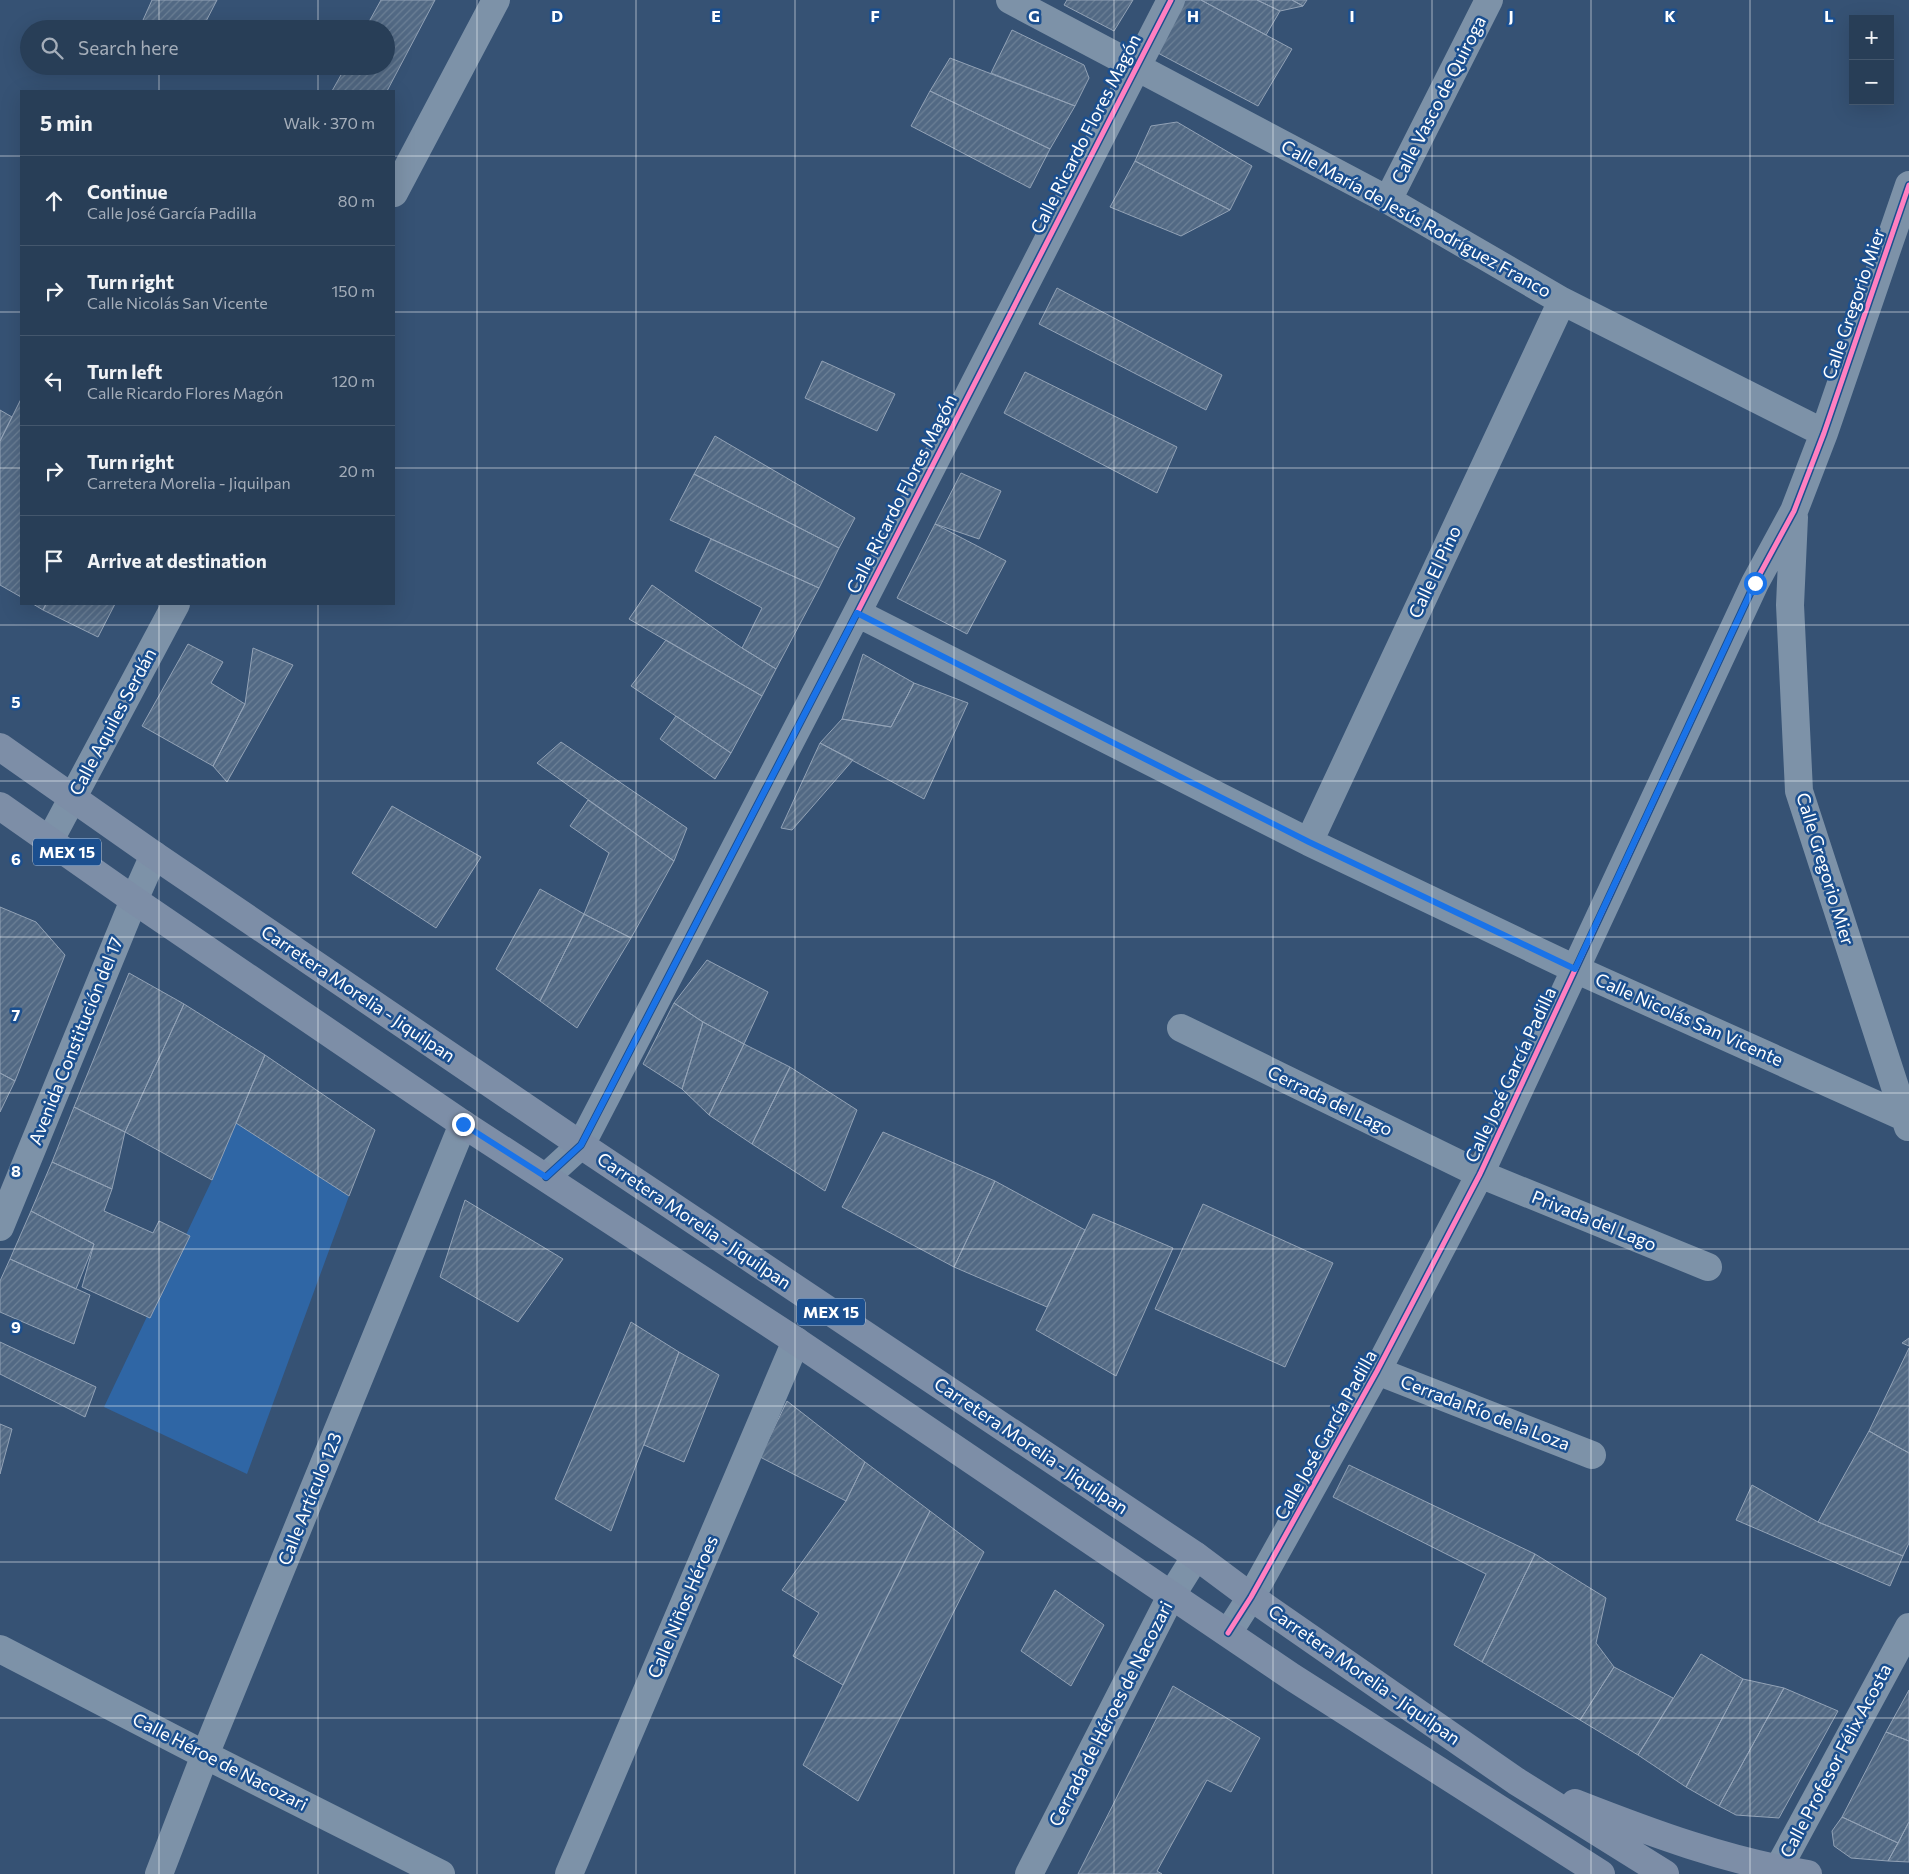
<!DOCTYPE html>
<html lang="en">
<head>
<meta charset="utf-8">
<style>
	:root { --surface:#283e57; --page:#344961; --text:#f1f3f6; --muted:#a5aeba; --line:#44576d }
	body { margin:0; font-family:Commissioner,sans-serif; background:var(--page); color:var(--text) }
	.controls { position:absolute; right:15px; top:15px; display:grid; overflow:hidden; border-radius:0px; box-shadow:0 5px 20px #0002 }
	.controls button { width:45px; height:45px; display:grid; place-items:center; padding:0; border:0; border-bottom:1px solid var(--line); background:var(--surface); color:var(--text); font:25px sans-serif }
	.stop { position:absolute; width:15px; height:15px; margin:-11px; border:4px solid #1a73e8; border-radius:50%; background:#fff }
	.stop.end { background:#1a73e8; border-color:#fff; box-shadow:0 1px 5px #0008 }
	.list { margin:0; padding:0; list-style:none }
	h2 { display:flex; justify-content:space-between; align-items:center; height:65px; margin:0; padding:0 20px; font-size:21px }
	h2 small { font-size:16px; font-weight:400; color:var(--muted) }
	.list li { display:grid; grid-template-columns:32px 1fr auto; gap:15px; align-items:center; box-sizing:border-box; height:90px; padding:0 20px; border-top:1px solid var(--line) }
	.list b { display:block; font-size:19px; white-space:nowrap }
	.list p { margin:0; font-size:16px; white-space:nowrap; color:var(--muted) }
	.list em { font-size:16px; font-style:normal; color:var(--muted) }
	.icon { flex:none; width:28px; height:28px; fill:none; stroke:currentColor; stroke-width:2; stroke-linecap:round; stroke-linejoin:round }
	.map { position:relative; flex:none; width:1909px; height:1874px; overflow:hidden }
	.search { position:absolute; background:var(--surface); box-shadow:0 5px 20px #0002; left:20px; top:20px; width:375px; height:55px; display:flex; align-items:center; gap:12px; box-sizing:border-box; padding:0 18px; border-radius:28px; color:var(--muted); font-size:19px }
	.panel { position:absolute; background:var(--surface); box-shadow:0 5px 20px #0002; left:20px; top:90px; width:375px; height:515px; border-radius:0px }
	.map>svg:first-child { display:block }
	.park { fill:#2f66a5 }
	.building { fill:url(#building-hatch); stroke:#92a2b6 }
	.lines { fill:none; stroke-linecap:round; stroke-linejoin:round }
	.minor { stroke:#7d92a8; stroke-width:28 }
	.major { stroke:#7d8ea7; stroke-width:28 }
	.cycleway-casing { stroke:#1b4f8f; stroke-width:8 }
	.cycleway { stroke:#ff80c0; stroke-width:5 }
	.route { stroke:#1a73e8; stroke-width:6 }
	.grid { fill:none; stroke:#fff; stroke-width:1; stroke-opacity:0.55 }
	.labels { text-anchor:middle; stroke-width:5; stroke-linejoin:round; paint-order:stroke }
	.shield { fill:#1b4f8f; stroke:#bbcadd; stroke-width:1 }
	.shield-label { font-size:16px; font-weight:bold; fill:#fff }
	.street-label { font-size:18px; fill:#fff; stroke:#1b4f8f }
	.grid-label { font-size:16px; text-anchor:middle; font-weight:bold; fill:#fff; stroke:#1b4f8f; stroke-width:5; stroke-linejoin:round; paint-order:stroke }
</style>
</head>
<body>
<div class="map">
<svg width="1909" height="1874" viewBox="0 0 1909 1874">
	<defs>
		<pattern id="building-hatch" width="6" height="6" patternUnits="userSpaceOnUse" patternTransform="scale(1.25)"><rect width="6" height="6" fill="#526984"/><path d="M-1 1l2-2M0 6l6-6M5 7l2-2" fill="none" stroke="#6c8096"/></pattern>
	</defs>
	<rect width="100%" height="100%" fill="#365274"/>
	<path class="park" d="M236,1123L349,1196L247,1474L104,1407L212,1180Z"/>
	<path class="building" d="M152,0H217L202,29H139Z
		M381,0H435L387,91H332L346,66H386V29H365Z
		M1067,0H1133L1114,31L1064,5Z
		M1185,0H1201L1292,49L1258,106L1156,52Z
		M1201,0H1257L1280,11L1266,35Z
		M1257,0H1292L1303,6L1280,11Z
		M1292,0H1307L1303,6Z
		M1012,30L1084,65L1089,78L1075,106L991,73Z
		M950,58L1075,106L1050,149L930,91Z
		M930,91L1050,149L1030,188L911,126Z
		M1177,122L1252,166L1230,210L1135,161L1151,126Z
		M1135,161L1230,210L1181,236L1110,207Z
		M1057,288L1222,375L1206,410L1039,324Z
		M822,361L895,394L877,431L805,398Z
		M1025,372L1177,447L1157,493L1004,413Z
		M21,399V597L0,585V441Z
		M0,410L12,417L0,441Z
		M715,436L855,518L839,548L694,474Z
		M961,473L1001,491L979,539L935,524Z
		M694,474L839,548L819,588L670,520Z
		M935,524L1006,561L967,634L897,598Z
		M711,539L819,588L776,669L742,648L762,608L695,571Z
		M652,585L742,648L776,669L762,696L629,619Z
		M33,604H46L43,610Z
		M46,604H115L98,637L43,610Z
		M666,640L762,696L731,753L631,686Z
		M188,644L223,662L211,683L245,704L213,766L142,726Z
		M253,648L293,665L227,782L213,766L245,704Z
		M863,654L914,683L891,727L842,719Z
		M914,683L968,703L924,799L820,743L842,719L891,727Z
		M676,716L731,753L715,779L660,739Z
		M561,742L687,828L674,861L537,763Z
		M820,743L853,760L792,830L781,828Z
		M588,800L674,861L631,938L584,914L609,853L570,826Z
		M392,806L481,857L436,928L352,873Z
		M540,889L584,914L540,1001L496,969Z
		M0,907L36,922L65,955L15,1081L0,1073Z
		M584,914L631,938L577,1028L540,1001Z
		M707,960L768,992L744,1044L703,1022L674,1003Z
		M129,973L184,1004L125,1132L74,1107Z
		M674,1003L703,1022L682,1089L643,1064Z
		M184,1004L265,1055L212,1180L125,1132Z
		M703,1022L744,1044L709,1115L682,1089Z
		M744,1044L790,1067L752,1144L709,1115Z
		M265,1055L375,1130L349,1196L236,1123Z
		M790,1067L857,1110L825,1191L752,1144Z
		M0,1073L15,1081L0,1112Z
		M74,1107L125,1132L112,1189L52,1162Z
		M883,1132L995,1181L954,1267L842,1207Z
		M52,1162L112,1189L104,1211L153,1233L159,1221L190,1236L150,1318L82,1287L94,1244L31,1211Z
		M995,1181L1085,1230L1047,1307L954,1267Z
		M465,1200L563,1259L518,1322L440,1277Z
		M1203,1204L1333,1263L1285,1367L1155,1309Z
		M31,1211L94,1244L76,1289L10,1259Z
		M1093,1214L1173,1248L1116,1376L1036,1330Z
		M10,1259L90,1295L74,1344L0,1312V1281Z
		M631,1322L679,1352L611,1531L555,1499Z
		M1909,1338V1346L1902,1343Z
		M0,1342L96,1387L85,1417L0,1374Z
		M1909,1348V1453L1869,1431Z
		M679,1352L719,1375L684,1462L644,1445Z
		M787,1401L865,1462L846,1501L760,1457Z
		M0,1424L12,1429L0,1474Z
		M1869,1431L1909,1453V1543L1903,1556L1818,1522Z
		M865,1462L930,1511L843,1685L793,1656L819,1613L782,1590L846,1501Z
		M1349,1465L1535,1554L1482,1662L1454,1645L1486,1574L1333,1497Z
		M1752,1485L1818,1522L1903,1556L1890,1586L1736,1520Z
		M930,1511L984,1552L858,1801L803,1765Z
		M1535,1554L1606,1598L1596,1643L1614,1667L1580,1720L1482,1662Z
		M1055,1590L1104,1625L1071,1686L1021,1651Z
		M1701,1654L1743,1679L1686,1787L1638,1755Z
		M1614,1667L1673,1698L1638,1755L1580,1720Z
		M1743,1679L1784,1688L1719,1806L1686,1787Z
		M1173,1686L1260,1738L1231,1792L1207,1780L1157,1871L1162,1874H1078Z
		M1784,1688L1838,1711L1779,1818L1736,1815L1719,1806Z
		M1909,1690V1741L1886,1732Z
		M1886,1732L1909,1741V1822L1898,1843L1842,1817Z
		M1842,1817L1898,1843L1888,1861L1851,1858L1834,1846L1832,1831Z
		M1909,1822V1862L1888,1861L1898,1843Z"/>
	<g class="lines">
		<path class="minor" d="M1010,0L1388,200L1562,301L1824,433
			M394,193L496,0
			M1388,200L1489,0
			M1794,517L1790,605L1799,791L1908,1127
			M857,613L1309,842L1575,969L1904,1117
			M50,840L176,604
			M1309,842L1562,301
			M1181,1028L1480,1174L1708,1267
			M546,1177L581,1145L857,613L1171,0
			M0,1227L134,900L154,855
			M1377,1371L1592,1455
			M1228,1633L1251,1597L1377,1371L1480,1174L1755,583L1794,511L1824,433L1909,185
			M0,1649L205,1755L441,1874
			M1778,1869L1909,1627
			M159,1874L205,1755L463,1124
			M569,1874L796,1341
			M1029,1874L1171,1596L1196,1556"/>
		<path class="major" d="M0,747L154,855L581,1145L1196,1556L1251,1597L1516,1781L1665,1874
			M0,806L134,900L463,1124L796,1341L1292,1677L1601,1874
			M1575,1803C1649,1832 1729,1862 1808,1874"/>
		<defs>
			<path id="cycleway" d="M546,1177L581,1145L857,613L1171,0
				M1228,1633L1251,1597L1377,1371L1480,1174L1755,583L1794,511L1824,433L1909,185"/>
		</defs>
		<use href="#cycleway" class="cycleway-casing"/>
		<use href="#cycleway" class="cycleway"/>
	</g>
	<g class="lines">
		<path class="route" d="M463,1124L546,1177L581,1145L857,613L1309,842L1575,969L1755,583"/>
	</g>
	<path class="grid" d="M159,0V29M318,0V29M477,0V1874M636,0V1874M795,0V1874M954,0V1874M1114,0V1874M1273,0V1874M1432,0V1874M1591,0V1874M1750,0V1874M159,66V91M318,66V91M0,156H21M394,156H1909M0,312H21M394,312H1909M0,468H21M394,468H1909M159,604V1874M318,604V1874M0,625H1909M0,781H1909M0,937H1909M0,1093H1909M0,1249H1909M0,1406H1909M0,1562H1909M0,1718H1909"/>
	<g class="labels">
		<g class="shield">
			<rect x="33" y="838.5" width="68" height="27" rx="4"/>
			<rect x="797" y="1298.5" width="68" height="27" rx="4"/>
		</g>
		<g class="shield-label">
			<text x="67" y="858">MEX 15</text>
			<text x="831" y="1318">MEX 15</text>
		</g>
		<g class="street-label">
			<text transform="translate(1439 100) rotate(-63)" y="6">Calle Vasco de Quiroga</text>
			<text transform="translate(1086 134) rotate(-63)" y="6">Calle Ricardo Flores Magón</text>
			<text transform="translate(1416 219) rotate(29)" y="6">Calle María de Jesús Rodríguez Franco</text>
			<text transform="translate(1854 304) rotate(-71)" y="6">Calle Gregorio Mier</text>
			<text transform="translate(902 494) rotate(-63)" y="6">Calle Ricardo Flores Magón</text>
			<text transform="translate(1435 572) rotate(-65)" y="6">Calle El Pino</text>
			<text transform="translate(113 722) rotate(-62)" y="6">Calle Aquiles Serdán</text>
			<text transform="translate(1825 869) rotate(73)" y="6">Calle Gregorio Mier</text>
			<text transform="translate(358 994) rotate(34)" y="6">Carretera Morelia - Jiquilpan</text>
			<text transform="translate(1689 1020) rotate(24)" y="6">Calle Nicolás San Vicente</text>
			<text transform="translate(76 1041) rotate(-68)" y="6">Avenida Constitución del 17</text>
			<text transform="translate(1511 1075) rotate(-65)" y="6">Calle José García Padilla</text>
			<text transform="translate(1330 1101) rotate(26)" y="6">Cerrada del Lago</text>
			<text transform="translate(694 1221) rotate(34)" y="6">Carretera Morelia - Jiquilpan</text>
			<text transform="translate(1594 1221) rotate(22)" y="6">Privada del Lago</text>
			<text transform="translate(1485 1413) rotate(21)" y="6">Cerrada Río de la Loza</text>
			<text transform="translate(1326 1435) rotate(-61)" y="6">Calle José García Padilla</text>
			<text transform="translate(1031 1446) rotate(34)" y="6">Carretera Morelia - Jiquilpan</text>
			<text transform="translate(310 1499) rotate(-68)" y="6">Calle Artículo 123</text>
			<text transform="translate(683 1607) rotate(-67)" y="6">Calle Niños Héroes</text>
			<text transform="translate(1364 1675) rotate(35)" y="6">Carretera Morelia - Jiquilpan</text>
			<text transform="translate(1111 1714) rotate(-63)" y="6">Cerrada de Héroes de Nacozari</text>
			<text transform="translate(1836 1761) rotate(-62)" y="6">Calle Profesor Félix Acosta</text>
			<text transform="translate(220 1762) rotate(27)" y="6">Calle Héroe de Nacozari</text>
		</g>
	</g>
	<g class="grid-label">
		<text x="557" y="22">D</text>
		<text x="716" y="22">E</text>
		<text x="875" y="22">F</text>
		<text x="1034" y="22">G</text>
		<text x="1193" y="22">H</text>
		<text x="1352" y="22">I</text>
		<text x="1511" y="22">J</text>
		<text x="1670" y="22">K</text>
		<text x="1829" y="22">L</text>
		<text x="16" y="708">5</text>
		<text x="16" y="865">6</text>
		<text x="16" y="1021">7</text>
		<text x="16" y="1177">8</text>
		<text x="16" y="1333">9</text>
	</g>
</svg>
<div class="controls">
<button>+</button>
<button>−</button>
</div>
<div class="stop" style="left:1755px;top:583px"></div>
<div class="stop end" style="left:463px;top:1124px"></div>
<div class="search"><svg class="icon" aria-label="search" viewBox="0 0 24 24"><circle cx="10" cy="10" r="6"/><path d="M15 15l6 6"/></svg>Search here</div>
<section class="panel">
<h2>5 min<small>Walk · 370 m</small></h2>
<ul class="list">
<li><svg class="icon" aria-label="ahead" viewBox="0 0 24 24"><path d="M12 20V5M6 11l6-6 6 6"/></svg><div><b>Continue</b><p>Calle José García Padilla</p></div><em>80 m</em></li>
<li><svg class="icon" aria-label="right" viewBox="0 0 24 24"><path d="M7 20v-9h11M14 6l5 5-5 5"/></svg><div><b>Turn right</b><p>Calle Nicolás San Vicente</p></div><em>150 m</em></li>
<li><svg class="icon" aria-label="left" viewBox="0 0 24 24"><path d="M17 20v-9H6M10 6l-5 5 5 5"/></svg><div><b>Turn left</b><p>Calle Ricardo Flores Magón</p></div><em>120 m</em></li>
<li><svg class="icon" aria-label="right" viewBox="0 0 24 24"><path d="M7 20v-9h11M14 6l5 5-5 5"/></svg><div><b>Turn right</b><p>Carretera Morelia - Jiquilpan</p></div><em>20 m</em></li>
<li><svg class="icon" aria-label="arrive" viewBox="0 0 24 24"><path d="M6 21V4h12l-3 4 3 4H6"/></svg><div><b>Arrive at destination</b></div></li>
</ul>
</section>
</div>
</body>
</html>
